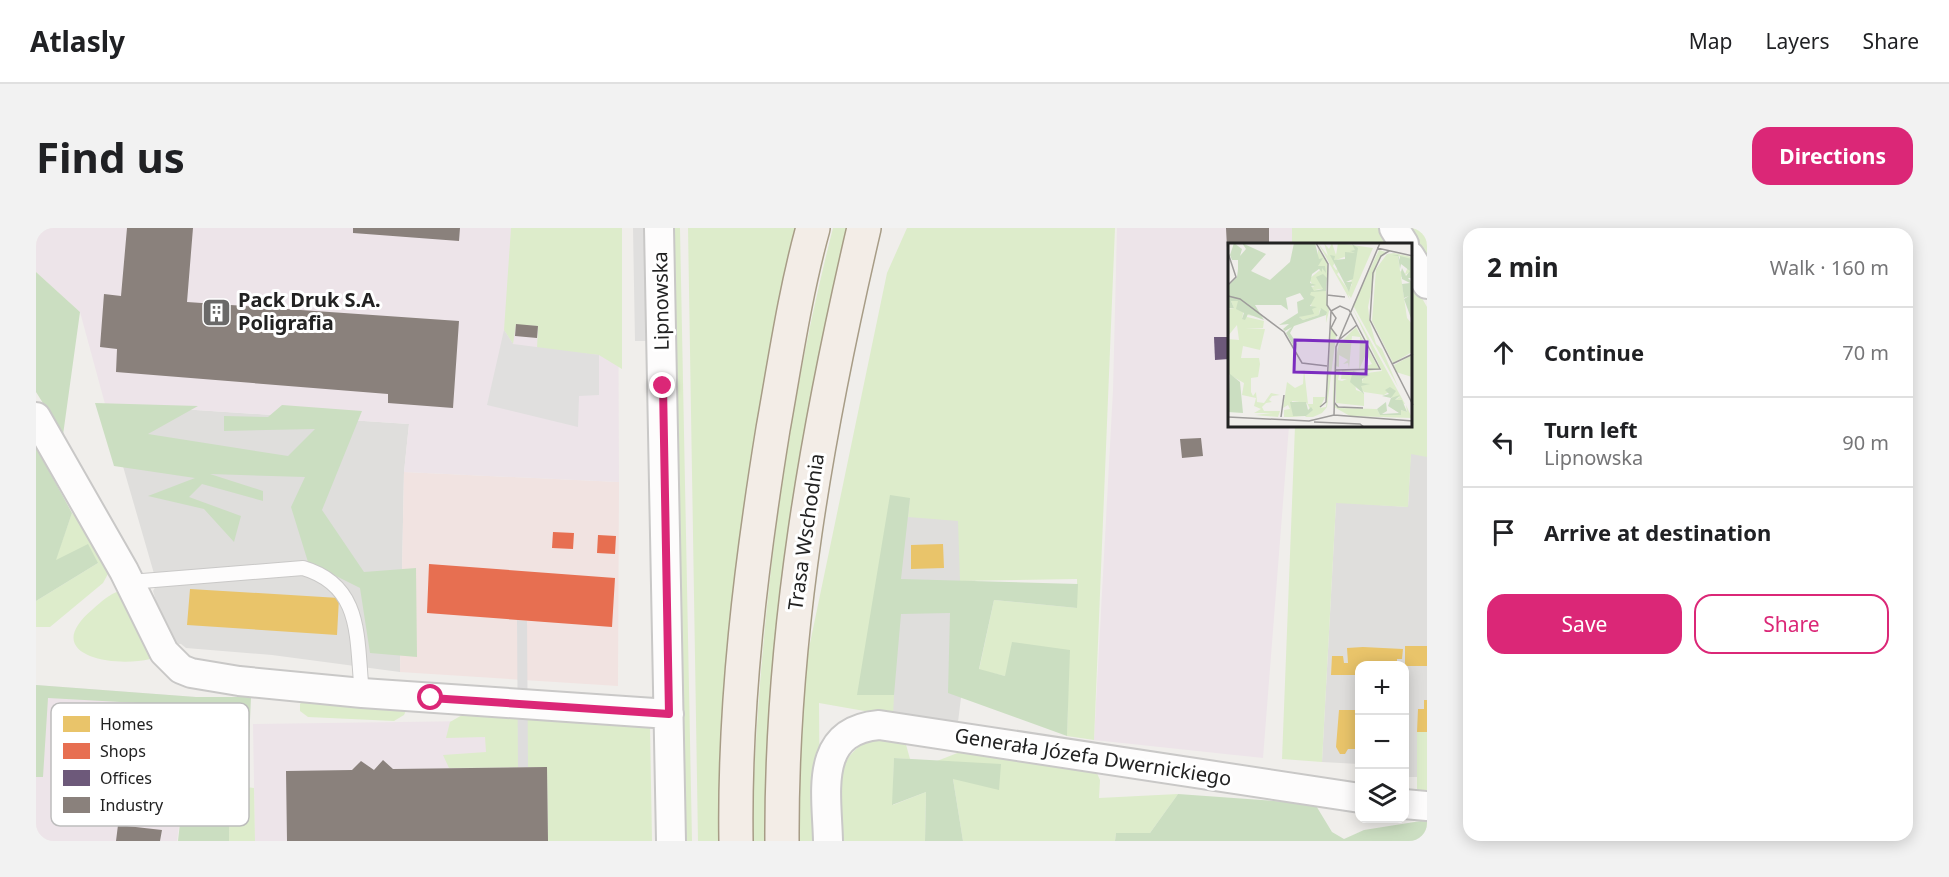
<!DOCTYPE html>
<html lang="en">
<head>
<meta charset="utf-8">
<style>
	:root { --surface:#fff; --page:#f2f2f2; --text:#202124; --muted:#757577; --line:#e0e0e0; --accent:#db2777 }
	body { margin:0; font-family:"Noto Sans",sans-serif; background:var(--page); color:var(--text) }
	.controls { position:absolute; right:18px; bottom:18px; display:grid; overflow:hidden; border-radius:12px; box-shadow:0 3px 15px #0003 }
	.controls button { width:54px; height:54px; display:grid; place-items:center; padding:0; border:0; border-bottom:2px solid var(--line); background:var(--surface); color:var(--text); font:30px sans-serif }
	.stop { position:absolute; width:18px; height:18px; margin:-14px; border:4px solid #db2777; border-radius:50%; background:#fff }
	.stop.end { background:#db2777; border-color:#fff; box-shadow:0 2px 6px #0008 }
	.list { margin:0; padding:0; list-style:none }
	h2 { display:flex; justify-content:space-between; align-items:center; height:78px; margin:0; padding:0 24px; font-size:26px }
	h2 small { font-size:20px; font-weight:400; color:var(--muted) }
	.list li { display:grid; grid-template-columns:39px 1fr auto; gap:18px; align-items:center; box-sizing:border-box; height:90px; padding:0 24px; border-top:2px solid var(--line) }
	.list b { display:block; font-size:22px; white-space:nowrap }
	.list p { margin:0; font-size:20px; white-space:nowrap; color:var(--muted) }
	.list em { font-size:20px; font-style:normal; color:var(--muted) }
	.actions { display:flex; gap:12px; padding:18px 24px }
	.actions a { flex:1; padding:14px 0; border:2px solid var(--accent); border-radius:18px; text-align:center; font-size:21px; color:var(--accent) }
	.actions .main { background:var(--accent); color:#fff }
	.icon { flex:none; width:33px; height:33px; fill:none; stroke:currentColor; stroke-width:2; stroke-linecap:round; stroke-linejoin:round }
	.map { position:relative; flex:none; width:1391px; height:613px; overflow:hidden; border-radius:18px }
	header { display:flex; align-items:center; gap:36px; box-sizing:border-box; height:84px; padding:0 30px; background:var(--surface); border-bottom:2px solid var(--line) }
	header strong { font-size:28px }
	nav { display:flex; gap:33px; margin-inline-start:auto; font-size:21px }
	.intro { display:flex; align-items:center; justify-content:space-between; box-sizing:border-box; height:144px; padding:0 36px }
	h1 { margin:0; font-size:42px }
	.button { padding:15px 27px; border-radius:18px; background:var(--accent); color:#fff; font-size:21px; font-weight:700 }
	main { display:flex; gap:36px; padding:0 36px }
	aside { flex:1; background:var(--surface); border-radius:18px; box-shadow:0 3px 15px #0003 }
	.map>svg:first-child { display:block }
	.residential { fill:#dfdedc }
	.commercial { fill:#f1e3e1 }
	.industrial { fill:#ede4e9 }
	.grass { fill:#ddeccb }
	.forest { fill:#cbdec1 }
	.parking { fill:#e0dfde }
	.pier { fill:#dedddd }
	.homes { fill:#e9c46a }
	.shops { fill:#e76f51 }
	.offices { fill:#6d597a }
	.industry { fill:#8a817c }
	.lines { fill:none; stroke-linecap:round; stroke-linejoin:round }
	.service-casing { stroke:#c9c8c7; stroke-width:16 }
	.minor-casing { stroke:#c9c8c7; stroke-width:32 }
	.primary-casing { stroke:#a79c86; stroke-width:36 }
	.service { stroke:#fdfcfc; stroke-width:14 }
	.minor { stroke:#fdfcfc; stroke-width:28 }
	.primary { stroke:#f3ede7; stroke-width:33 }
	.route { stroke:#db2777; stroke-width:8 }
	.labels { text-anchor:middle; stroke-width:6; stroke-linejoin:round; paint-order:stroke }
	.poi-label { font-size:20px; font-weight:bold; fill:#222; stroke:#fff; text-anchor:start }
	.street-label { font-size:20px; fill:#222; stroke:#fff }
	.inset-road { fill:none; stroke:#9e9c9b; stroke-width:1.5 }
	.view { fill:#7b2cbf; fill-opacity:0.15; stroke:#7b2cbf; stroke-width:3 }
	.inset-edge { fill:none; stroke:#222; stroke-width:3 }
	.key { fill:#fff; stroke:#bdbdbd; stroke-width:1.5 }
	.key-label { font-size:16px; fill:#222 }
</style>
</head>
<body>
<header>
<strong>Atlasly</strong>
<nav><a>Map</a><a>Layers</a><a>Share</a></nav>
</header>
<div class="intro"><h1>Find us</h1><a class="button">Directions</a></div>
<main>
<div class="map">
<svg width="1391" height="613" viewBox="0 0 1391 613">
	<rect width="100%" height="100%" fill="#f0eeeb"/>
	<path class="residential" d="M1391,108V549H1369L1368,437H1324L1323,536L1286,534L1300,274L1372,279L1378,159Z
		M69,176L373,196L368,244L364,444L236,427L150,420L145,416L133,415L117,363L121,356Z
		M822,242L951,260L922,494L776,471Z"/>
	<path class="commercial" d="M368,244L583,254L582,458L364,444Z"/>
	<path class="industrial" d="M0,0H582L583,254L368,244L373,196L69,176L44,84L0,44Z
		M1081,0H1256V16H1193V198H1253L1227,530L1058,512L1077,162Z
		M0,457L160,469L141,613H0Z
		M515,492L518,613H219L217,496Z"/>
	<path class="grass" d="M475,0H586V141L563,127L501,121L502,98L480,97L477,116L468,102Z
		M637,0H644L656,613H649Z
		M652,0H765L685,613H662Z
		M797,0H814L733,613H715C723,404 745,203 797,0Z
		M871,0H1079L1058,512L1031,508L1033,422L969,448L943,442L958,372L1041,380V351L924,353L922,293L872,289L874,270L822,467H858L857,488L783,475L784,613H761L762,473L851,45Z
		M1256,0H1344L1354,16H1256Z
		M1373,0H1391V30Z
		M1375,51L1391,79V229L1375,226L1372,279L1300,275L1286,534L1246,531L1259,198H1374Z
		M36,285L68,317L73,344L67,355L14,399H0V373L62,335L19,333Z
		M84,363L116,428L114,431C77,440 2,427 57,381C65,374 73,366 84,363Z
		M268,471L372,478L368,487L358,493L272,489L264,483V476Z
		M433,483L614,498L616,613H512L511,539L413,540L407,527L450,524L449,509L410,510L414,494Z
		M1381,504H1391V567L1381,566Z
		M838,510L869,513L874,531L858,530L857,577L890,564L889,613H803C803,572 792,530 838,510Z
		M929,522L1060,543L1064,552L1063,570L1142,566L1114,605H1080L1079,613H927L917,551L901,533Z
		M194,557L218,560L219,613H193Z"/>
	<path class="forest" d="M0,44L44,84L27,207L0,164Z
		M59,175L162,178L112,206L252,228L279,201L188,203V188L232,189L246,177L326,183L286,282L328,344L380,340L381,429L334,425L324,360L272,334L255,279L269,249L174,246L227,263V273L166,256L153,269L205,288L198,314L168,281L112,268L159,250L78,238Z
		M0,219L36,285L20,332L52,316L62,335L0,373Z
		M854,267L874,270L865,351L1042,356L1041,380L958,372L943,441L969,448L976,414L1034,422L1031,508L912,465L914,385L865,386L858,467H821Z
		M0,457L160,469H215L211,561L194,557L193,613H142L157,478L12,470L7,549H0Z
		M858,530L965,536L963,562L917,551L927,613H889L890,564L856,577Z
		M1142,566L1279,576L1296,604L1308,611L1328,602L1391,592V613H1079L1080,605H1114Z"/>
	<path class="parking" d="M597,0H614L616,113H599Z
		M468,102L477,116L563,127V167L543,168L542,199L451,177Z"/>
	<path class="pier" d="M481,392L491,393L492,539H482Z"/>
	<path class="homes" d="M907,316L908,340L875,341V317Z
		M154,361L303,370L301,407L151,397Z
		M1369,418H1391V438H1369Z
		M1327,419L1367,421L1366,431H1361V437H1324V447H1295L1296,428H1307L1308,435H1312L1311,420Z
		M1388,472H1391V504H1381L1382,481H1388Z
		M1303,482H1321L1320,490L1324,491V521H1312L1309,526H1304L1300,519Z"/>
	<path class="shops" d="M517,304L538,305L537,321L516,320Z
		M562,307L580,308L579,326L561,325Z
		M393,336L579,350L576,399L391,385Z"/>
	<path class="offices" d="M1178,109H1193V131L1179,132Z"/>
	<path class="industry" d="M91,0H157L151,74L423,93L417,180L352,175V166L80,144L81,121L64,119L68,66L85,68Z
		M317,0H424L423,13L317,5Z
		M1190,0H1233V16H1193V59Z
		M480,96L502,98L501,110L479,108Z
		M1165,210L1167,228L1146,230L1144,211Z
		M347,532L357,541L511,539L512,613H251L250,543L316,542L325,533L338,542Z
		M82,597L126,602L124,613H80Z"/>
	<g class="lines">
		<defs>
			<path id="service" d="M94,354L267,340C328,358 320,412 326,465"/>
			<path id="minor" d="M623,0L635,613
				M1358,0L1368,16
				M1374,28L1391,56
				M0,189L88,343L128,424L145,441L155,445L203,453L326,465L633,486
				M1368,576L1391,578
				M792,613C791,565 777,503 843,497L1324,570"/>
			<path id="primary" d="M700,613C698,475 715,337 737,201C749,134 759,65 777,0
				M746,613C745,405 781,202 828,0"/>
		</defs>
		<use href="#service" class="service-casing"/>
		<use href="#minor" class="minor-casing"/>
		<use href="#primary" class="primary-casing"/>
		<use href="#service" class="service"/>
		<use href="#minor" class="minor"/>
		<use href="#primary" class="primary"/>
	</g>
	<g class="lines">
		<path class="route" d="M395,470L633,486L627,158"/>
	</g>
	<defs>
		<symbol id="building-square" viewBox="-11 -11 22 22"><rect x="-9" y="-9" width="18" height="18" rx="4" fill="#6a6968" stroke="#fff"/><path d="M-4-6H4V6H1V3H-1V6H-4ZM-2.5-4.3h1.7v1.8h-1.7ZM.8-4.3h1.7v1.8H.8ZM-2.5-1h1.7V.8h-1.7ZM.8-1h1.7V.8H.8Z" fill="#fff"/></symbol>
	</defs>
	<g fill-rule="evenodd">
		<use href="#building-square" x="164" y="68" width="33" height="33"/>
	</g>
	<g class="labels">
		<g class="poi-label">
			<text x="202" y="79">Pack Druk S.A.<tspan x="202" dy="23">Poligrafia</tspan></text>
		</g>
		<g class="street-label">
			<text transform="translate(625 73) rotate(-91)" y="7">Lipnowska</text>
			<text transform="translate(770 304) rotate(-82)" y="7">Trasa Wschodnia</text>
			<text transform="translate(1057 529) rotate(9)" y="7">Generała Józefa Dwernickiego</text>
		</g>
	</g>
	<g transform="translate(1192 15)">
		<rect width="184" height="184" fill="#f0eeeb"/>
		<path d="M90,0L100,13L96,0L101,6L104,0L108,12L110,0L145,5L123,55L120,51L122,57ZM123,8H126L127,12L121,34L124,38L119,40L124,41L121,48L109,31L118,22L108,27L105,23L108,17L127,10ZM90,6L99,20V35L91,34L95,46H87L98,48L101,68L98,80V69L92,66L91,72L75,77L71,74L84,69L82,52V43L86,44L81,36L97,23H90ZM151,7L158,9L149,19L140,64L142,80L148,101L154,106L170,144L125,62ZM159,11L166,10L184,14L183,17L170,13L172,28L177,31L180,24L184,28L173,34L179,75L184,81V109L165,120L144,78L148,26ZM10,57L11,66H16L14,76L20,71L27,73L19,72V74L36,78L35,85H17L37,86L32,107L15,103L13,115H31L32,121L30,134L23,135V149L25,153L28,149L29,159L36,160L43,150L52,152L44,153L41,157L44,159L38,160L50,167L38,160L34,164L36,168H52L50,174L27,172L45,170H26L33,166L26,163L28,155L14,152L16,140L0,131V96L11,97L9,82L0,93V66L6,65L3,58ZM124,64L177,161L165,158L172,154L164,156V147L156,152L136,149L131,143L139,130L154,128ZM103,83L108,93L99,164L94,170L85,174H56V167L62,166L60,162L55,165L59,139L67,145L75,141L76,126L80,161H85V154H97L92,165L98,164ZM64,158L79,160L83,168L77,174L65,173ZM128,84L151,126L138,129V123L144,121L138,111L131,127L132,94L124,93L121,125L120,120L115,121L120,117L111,112V124L107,123L106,160L113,165L149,166L152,172H172L173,167L179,169L178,162L184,175L122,173L106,164L105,158L106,123L111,101ZM184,112V134L168,129L166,122ZM108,126L112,128L110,137L114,138L119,136H113L114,127L125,128L128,147L136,150V163L108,160Z" fill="#ddeccb" fill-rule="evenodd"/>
		<path d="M6,0L14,6L12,13L18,6L14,0L38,11L23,28L42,37L62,19L66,0H87L91,16L95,15L90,23H97L98,30L94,25V29L91,26L84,31L82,40L88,42L83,43L86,48L95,46L88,34L95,31L99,35L98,48L83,49L82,52L87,54L82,63L89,64L84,66L86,71L71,74L75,77L91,72L93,65L99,69L98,72L66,83L62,90L69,101L68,107L58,90L64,84L57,88L55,86L61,81L51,82L70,70L69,59L76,56L72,50L58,55L60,67L53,62H27L36,77L20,71L17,77L14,76L16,70L8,66L10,58H3L6,65H0V43L9,34L10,26V17H4L2,12ZM124,1L130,5L125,36L118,39H124L121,49L102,12L107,13L106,17L117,16V9L127,10L122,8L127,7ZM164,12H170L172,17V13L184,16V35H180L184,39V78L176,56L181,53L176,55L174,41L182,40L174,36L173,29L174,25L178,33L182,28L173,21L172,26L170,13ZM125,128L142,132L134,136V140L142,141L133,143L136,151L122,139ZM2,131L12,139L15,170L0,169ZM162,144L168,148L163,155L172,152L167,157H174L179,169L173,167V172H152L149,166L158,159L159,168L154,171L171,170L160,163L163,155L154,153L161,151L157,147ZM62,159H78L80,167L83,164L85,167L78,173H65Z" fill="#cbdec1"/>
		<path class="inset-road" d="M88,0L100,21L99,62L103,68L98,159L92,164M149,5L185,13M161,8L153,13L145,30L142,77L185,162M0,10L8,34L0,42M99,52L117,54M0,53L12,56L56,89L74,120L99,123M103,68L112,63L121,67L152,126L107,127M103,68L108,75L103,85L109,93M112,96L129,82M164,121L185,111M106,159L110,164L135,165M106,172L108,104L152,0M0,174L81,178L106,172L185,178M53,174L56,152M86,179L132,181L136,184"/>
		<path class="view" d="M67,97L139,99L138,131L66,129Z"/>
		<rect width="184" height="184" class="inset-edge"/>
	</g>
	<rect x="15" y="475" width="198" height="123" rx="9" class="key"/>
	<rect x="27" y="488" width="27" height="16" fill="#e9c46a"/>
	<rect x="27" y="515" width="27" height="16" fill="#e76f51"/>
	<rect x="27" y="542" width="27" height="16" fill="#6d597a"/>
	<rect x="27" y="569" width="27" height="16" fill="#8a817c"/>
	<g class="key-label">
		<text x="64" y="502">Homes</text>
		<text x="64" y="529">Shops</text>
		<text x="64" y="556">Offices</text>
		<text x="64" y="583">Industry</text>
	</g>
</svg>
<div class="controls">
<button>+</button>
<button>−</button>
<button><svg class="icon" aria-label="layers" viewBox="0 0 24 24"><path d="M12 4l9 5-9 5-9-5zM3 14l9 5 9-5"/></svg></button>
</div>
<div class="stop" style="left:395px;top:470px"></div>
<div class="stop end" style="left:627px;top:158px"></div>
</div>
<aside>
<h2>2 min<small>Walk · 160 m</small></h2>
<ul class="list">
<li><svg class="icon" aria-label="ahead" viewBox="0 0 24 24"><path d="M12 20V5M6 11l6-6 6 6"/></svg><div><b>Continue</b></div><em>70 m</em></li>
<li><svg class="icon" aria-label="left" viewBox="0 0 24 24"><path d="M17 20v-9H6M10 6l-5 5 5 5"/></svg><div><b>Turn left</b><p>Lipnowska</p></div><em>90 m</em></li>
<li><svg class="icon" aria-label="arrive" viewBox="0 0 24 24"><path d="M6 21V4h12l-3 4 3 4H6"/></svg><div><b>Arrive at destination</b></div></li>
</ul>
<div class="actions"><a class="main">Save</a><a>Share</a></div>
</aside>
</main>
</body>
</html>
